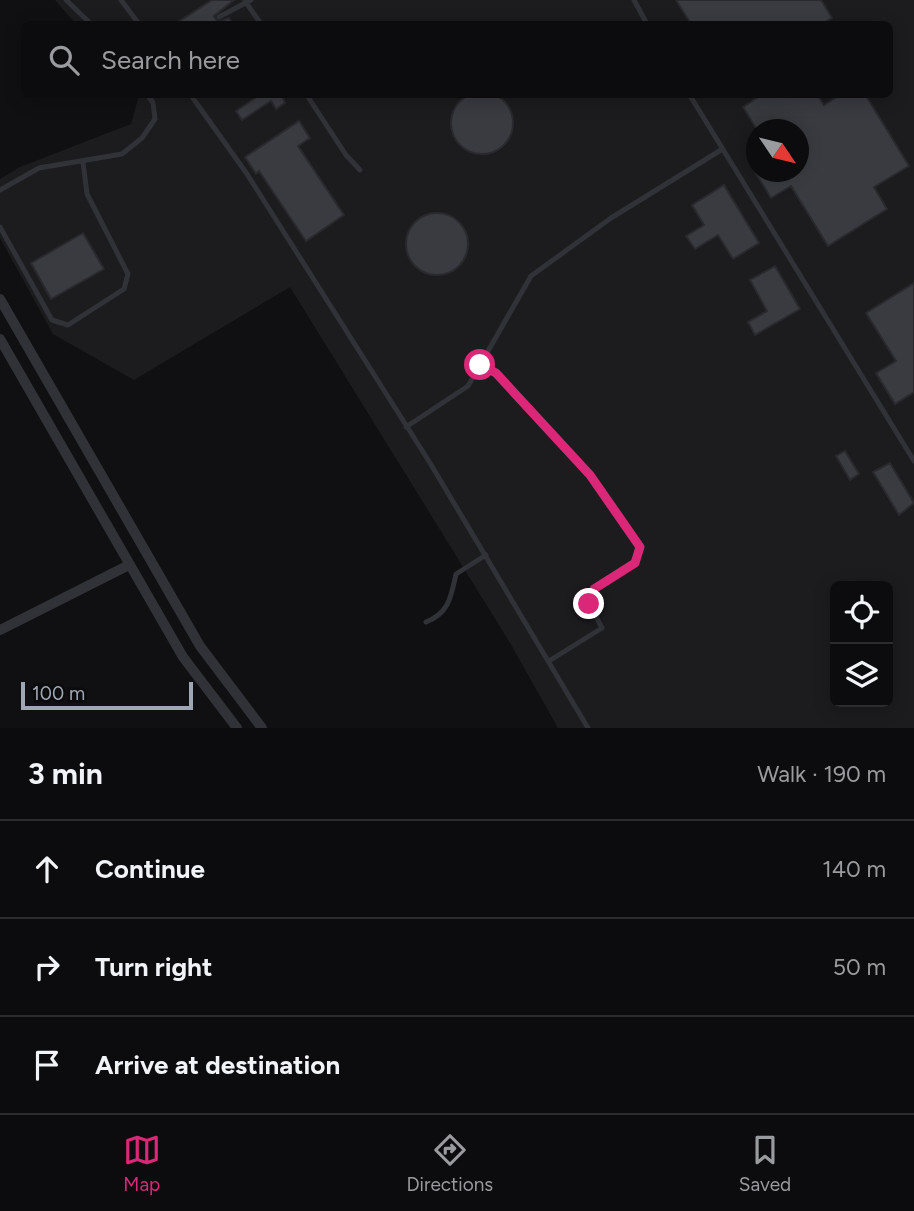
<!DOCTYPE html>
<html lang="en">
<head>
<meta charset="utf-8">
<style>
	:root { --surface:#0c0c0e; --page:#151517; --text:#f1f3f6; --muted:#9a9b9e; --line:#2c2c2e; --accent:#db2777 }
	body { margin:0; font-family:Figtree,sans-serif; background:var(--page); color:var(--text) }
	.controls { position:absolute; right:21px; bottom:21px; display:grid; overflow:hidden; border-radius:10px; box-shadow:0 4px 18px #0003 }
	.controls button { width:63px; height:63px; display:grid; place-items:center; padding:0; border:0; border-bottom:2px solid var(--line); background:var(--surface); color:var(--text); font:35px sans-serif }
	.compass { position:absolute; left:746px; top:119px; width:63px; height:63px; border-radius:50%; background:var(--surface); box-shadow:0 4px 18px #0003; rotate:125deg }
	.scale { position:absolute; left:21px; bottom:18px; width:172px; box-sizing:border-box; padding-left:7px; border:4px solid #a0a7b4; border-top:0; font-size:19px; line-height:24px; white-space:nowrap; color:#a0a7b4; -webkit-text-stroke:5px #0b0b0d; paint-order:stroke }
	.stop { position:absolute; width:21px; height:21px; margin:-16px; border:5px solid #db2777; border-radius:50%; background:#fff }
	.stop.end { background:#db2777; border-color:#fff; box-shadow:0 2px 7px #0008 }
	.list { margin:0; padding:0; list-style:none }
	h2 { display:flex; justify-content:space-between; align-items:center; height:91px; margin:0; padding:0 28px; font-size:30px }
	h2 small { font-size:23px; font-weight:400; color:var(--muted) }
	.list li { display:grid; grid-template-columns:46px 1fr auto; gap:21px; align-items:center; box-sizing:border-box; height:98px; padding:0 28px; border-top:2px solid var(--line) }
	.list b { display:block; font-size:26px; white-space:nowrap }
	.list em { font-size:23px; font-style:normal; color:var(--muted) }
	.icon { flex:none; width:38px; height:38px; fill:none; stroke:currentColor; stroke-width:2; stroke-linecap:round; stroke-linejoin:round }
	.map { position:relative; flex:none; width:914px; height:728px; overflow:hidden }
	.search { position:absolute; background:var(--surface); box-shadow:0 4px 18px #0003; left:21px; right:21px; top:21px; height:77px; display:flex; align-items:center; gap:18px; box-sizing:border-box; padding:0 24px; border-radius:10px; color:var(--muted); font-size:26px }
	.sheet { height:385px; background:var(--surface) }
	nav { display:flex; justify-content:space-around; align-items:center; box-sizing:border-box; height:98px; border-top:2px solid var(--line); background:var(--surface); font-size:19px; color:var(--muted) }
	nav a { display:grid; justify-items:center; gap:4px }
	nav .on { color:var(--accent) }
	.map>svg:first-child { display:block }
	.built { fill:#1c1c1f; fill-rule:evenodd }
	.building { fill:#3a3b40; stroke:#2a2a2e; stroke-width:2 }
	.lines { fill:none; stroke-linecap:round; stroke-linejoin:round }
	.service { stroke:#313237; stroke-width:5 }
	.minor { stroke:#313237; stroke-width:10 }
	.route { stroke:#db2777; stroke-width:9 }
</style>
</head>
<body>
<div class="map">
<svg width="914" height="728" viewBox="0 0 914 728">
	<rect width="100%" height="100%" fill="#101012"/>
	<path class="built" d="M55,0H914V728H558L510,643L290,287L134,380L53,334L0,238V179L20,167L131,124L139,95L890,94V24H76ZM757,130H799V172H757ZM835,586H888V702H835Z"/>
	<path class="building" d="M212,0H234L214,16L218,22L229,18L233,24H175Z
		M676,0H821L832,18L822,24H691Z
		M451 123a31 31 0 1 1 62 0a31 31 0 1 1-62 0Z
		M261,94H281L285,103L276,109L271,101L242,120L236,111Z
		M763,94H817L824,105L841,94H865L909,166L874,187L887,209L828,246L791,186L771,198L755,172H799V130H757L743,107Z
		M299,121L310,138L298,146L344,215L306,241L259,171L256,174L245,157Z
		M724,185L759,243L733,259L718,235L695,249L686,236L704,225L692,205Z
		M406 244a31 31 0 1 1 62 0a31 31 0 1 1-62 0Z
		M83,233L104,269L51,299L31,263Z
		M775,266L800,309L755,335L748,322L767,311L750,280Z
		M914,283V392L895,404L876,373L896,361L866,313Z
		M845,451L859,474L850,480L836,456Z
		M890,463L914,503L899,515L873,472Z"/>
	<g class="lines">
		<path class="service" d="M66,0L91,24
			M121,0L139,24
			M634,0L647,24
			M245,1L261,24
			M219,17L251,0
			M190,94L247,174L430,463L588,728
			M306,94L346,155L360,170
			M689,94L914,461
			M0,190L39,168L122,154L142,138L155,119L153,103L147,94
			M0,227L52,320L68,325L124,289L128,274L87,194L83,162
			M406,427L468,386L480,365
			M426,622C449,613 451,597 456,574L486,555
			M549,661L602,628L589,603L594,589L634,563L640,547L590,475L496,373L480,365L531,276L611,218L721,150"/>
		<path class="minor" d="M0,299L200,646L262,728
			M0,339L183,657L237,728
			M0,630L129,565"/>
	</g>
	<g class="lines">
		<path class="route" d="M480,365L496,373L590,475L640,547L635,563L594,589L589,604"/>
	</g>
</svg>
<div class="controls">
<button><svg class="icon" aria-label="locate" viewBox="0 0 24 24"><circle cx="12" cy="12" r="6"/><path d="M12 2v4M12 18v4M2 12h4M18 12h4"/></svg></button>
<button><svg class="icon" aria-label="layers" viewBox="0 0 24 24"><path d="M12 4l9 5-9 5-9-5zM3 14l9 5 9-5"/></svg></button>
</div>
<svg class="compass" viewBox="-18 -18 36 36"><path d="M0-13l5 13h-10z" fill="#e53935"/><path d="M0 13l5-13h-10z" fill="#9a9b9e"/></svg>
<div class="scale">100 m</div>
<div class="stop" style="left:480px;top:365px"></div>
<div class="stop end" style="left:589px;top:604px"></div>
<div class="search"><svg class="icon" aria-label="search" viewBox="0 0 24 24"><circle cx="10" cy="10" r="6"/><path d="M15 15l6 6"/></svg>Search here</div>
</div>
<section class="sheet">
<h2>3 min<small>Walk · 190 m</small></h2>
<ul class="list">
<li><svg class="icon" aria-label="ahead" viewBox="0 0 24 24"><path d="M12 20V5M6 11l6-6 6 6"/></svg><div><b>Continue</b></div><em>140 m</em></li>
<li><svg class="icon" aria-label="right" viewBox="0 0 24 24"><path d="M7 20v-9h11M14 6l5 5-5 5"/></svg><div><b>Turn right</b></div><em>50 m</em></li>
<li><svg class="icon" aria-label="arrive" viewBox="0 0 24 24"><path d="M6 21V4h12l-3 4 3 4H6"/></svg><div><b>Arrive at destination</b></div></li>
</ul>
</section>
<nav>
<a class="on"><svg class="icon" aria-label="map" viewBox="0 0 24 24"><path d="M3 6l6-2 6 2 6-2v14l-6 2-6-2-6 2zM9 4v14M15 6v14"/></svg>Map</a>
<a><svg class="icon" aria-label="directions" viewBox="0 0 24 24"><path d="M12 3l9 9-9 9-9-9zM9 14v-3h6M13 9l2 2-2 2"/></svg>Directions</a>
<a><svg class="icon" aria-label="saved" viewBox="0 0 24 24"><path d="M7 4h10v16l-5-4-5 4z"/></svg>Saved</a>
</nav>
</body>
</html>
